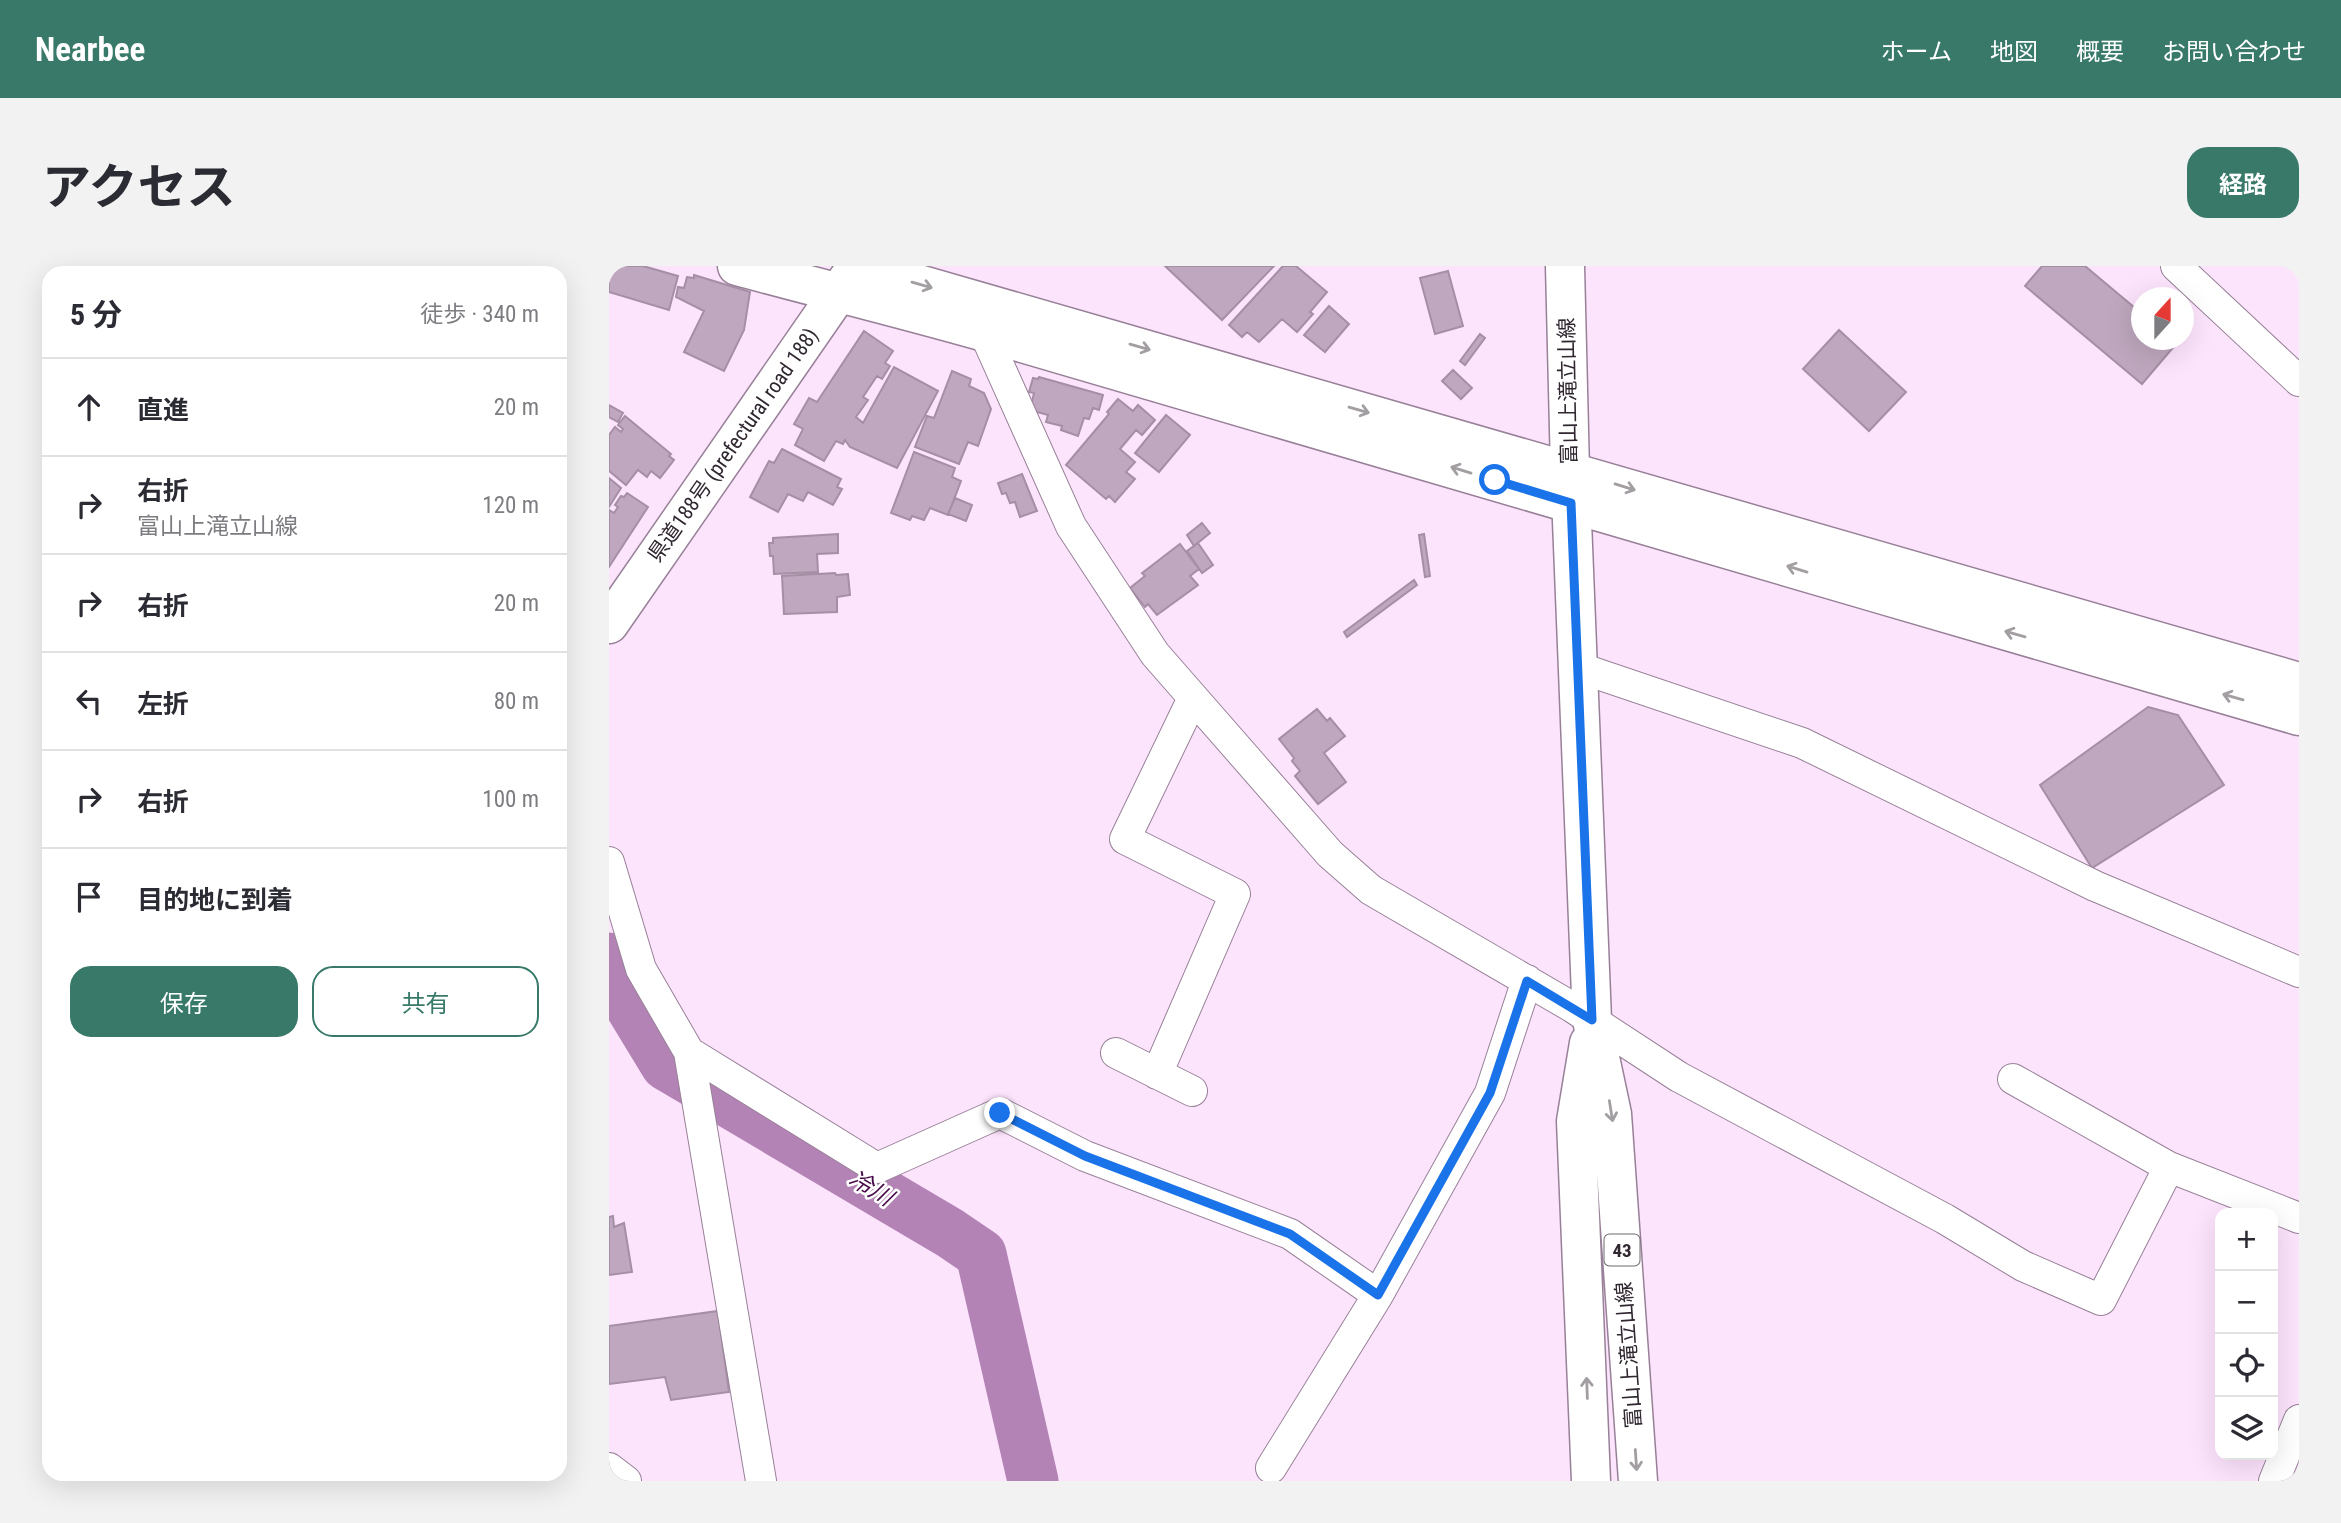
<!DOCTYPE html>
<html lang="ja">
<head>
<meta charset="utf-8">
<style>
	:root { --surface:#fff; --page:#f2f2f3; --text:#2b2b33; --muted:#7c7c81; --line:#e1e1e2; --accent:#38796a }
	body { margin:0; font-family:"Roboto Condensed","Noto Sans JP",sans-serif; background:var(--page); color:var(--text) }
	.controls { position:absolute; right:21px; bottom:21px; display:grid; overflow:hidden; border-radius:14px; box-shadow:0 7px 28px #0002 }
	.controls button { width:63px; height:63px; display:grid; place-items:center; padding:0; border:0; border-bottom:2px solid var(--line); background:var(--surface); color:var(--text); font:35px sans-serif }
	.compass { position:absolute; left:1522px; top:21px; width:63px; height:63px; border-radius:50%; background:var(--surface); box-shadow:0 7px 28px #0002; rotate:21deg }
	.stop { position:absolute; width:21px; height:21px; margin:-16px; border:5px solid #1a73e8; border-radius:50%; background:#fff }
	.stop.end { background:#1a73e8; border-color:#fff; box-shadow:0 2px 7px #0008 }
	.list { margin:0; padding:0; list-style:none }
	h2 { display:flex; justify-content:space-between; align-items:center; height:91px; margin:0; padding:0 28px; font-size:30px }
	h2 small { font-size:23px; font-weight:400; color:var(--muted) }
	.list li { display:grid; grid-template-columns:46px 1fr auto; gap:21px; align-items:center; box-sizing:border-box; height:98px; padding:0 28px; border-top:2px solid var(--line) }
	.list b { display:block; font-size:26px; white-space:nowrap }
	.list p { margin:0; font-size:23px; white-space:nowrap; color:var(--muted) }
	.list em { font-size:23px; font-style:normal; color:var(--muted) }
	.actions { display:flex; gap:14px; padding:21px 28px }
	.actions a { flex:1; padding:16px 0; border:2px solid var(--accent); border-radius:21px; text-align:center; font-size:24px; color:var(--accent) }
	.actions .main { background:var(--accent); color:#fff }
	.icon { flex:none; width:38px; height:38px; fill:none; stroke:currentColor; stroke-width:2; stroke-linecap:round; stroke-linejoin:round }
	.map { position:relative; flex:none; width:1690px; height:1215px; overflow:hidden; border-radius:21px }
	header { display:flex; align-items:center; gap:42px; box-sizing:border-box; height:98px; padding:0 35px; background:var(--accent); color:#fff }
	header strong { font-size:33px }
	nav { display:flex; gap:38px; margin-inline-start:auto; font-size:24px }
	.intro { display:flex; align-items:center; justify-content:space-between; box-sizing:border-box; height:168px; padding:0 42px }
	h1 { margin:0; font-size:49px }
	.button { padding:18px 32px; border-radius:21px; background:var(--accent); color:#fff; font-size:24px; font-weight:700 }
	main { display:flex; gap:42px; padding:0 42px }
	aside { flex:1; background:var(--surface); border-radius:21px; box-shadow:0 7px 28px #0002 }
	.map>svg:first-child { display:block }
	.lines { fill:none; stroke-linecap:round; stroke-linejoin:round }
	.river { stroke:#b383b5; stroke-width:51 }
	.building { fill:#bfa8bf; stroke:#a58fa5; stroke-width:2 }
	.minor-casing { stroke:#988198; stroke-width:32 }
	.tertiary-casing { stroke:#988198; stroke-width:41 }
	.secondary-casing { stroke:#988198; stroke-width:41 }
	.primary-casing { stroke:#988198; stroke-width:41 }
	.minor { stroke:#fff; stroke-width:30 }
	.tertiary { stroke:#fff; stroke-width:38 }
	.secondary { stroke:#fff; stroke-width:38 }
	.primary { stroke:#fff; stroke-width:38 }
	.oneway { stroke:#a29ea2 }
	.route { stroke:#1a73e8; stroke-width:9 }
	.labels { text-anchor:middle; stroke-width:5; stroke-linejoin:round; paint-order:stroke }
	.shield { fill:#fff; stroke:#6e686e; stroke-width:2 }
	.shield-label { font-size:19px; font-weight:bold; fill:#302730 }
	.street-label { font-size:21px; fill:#302730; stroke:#fff }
	.water-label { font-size:23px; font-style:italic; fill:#470a4b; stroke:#fff }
</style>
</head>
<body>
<header>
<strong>Nearbee</strong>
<nav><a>ホーム</a><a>地図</a><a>概要</a><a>お問い合わせ</a></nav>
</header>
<div class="intro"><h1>アクセス</h1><a class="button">経路</a></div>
<main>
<aside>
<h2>5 分<small>徒歩 · 340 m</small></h2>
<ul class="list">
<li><svg class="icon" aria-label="ahead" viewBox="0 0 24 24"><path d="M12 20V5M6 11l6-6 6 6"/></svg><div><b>直進</b></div><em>20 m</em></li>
<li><svg class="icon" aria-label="right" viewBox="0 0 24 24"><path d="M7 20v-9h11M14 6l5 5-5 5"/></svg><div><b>右折</b><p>富山上滝立山線</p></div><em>120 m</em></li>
<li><svg class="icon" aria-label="right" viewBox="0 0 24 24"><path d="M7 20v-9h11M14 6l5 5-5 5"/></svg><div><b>右折</b></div><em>20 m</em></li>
<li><svg class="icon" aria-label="left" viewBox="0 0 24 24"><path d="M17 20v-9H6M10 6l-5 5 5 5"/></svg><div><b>左折</b></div><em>80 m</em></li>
<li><svg class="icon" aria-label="right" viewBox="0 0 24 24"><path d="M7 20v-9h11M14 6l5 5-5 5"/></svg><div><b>右折</b></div><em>100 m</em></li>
<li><svg class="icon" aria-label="arrive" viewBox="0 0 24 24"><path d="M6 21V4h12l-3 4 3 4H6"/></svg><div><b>目的地に到着</b></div></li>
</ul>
<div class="actions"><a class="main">保存</a><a>共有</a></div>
</aside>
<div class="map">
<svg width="1690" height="1215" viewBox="0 0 1690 1215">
	<rect width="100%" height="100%" fill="#fde4fd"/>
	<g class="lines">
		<path class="river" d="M0,692L23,743L57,799L341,967L372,988L424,1215"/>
	</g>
	<path class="building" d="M0,0H34L69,10L60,44L0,26Z
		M556,0H665L613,54Z
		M674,0H687L718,26L701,46L704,48L688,66L673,53L650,76L638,66L633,71L620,59Z
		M1433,0H1476L1532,47V74H1564L1568,77L1533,118L1416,20Z
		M839,5L854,60L826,68L811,12Z
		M85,9L141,26L135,64L115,105L75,86L95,45L67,31L69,21L75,22L78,11L85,12Z
		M720,40L740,58L716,86L695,69Z
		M1230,64L1297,126L1260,165L1194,103Z
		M255,65L284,85L276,97L281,100L273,113L268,110L254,131L259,134L247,151L254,157L285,101L329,125L288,202L241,181L236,174L234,178L227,175L215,195L186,179L194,163L185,158L200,132L208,136Z
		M871,68L876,72L856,99L851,95Z
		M844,104L863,122L852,133L833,115Z
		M343,105L362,113L360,120L375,127L382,143L369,180L359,176L350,198L306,181L318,150L325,152Z
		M430,111L494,129L490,144L484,142L480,153L475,152L469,170L452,164L453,160L437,156L439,149L421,144L425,127L420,126L424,112L429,113Z
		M509,133L524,145L529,139L546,154L533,169L527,164L511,183L526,196L517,206L526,213L506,236L500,230L497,233L457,199L500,148L498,146Z
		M0,139L14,147L9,156L0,151Z
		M557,149L581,169L550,206L526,187Z
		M16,150L62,188L60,190L65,194L51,212L42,205L38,211L29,204L17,219L0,205V169L6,161L12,166L14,163L9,159Z
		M173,183L232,213L228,221L233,223L224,239L199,226L194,235L179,228L169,246L141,231L160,195L165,197Z
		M305,186L346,202L343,211L352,215L339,249L321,242L315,254L303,250L301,254L282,247Z
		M413,208L428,245L411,251L406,236L401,237L397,227L393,228L389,217Z
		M0,212L12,222L0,241Z
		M18,227L39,241L0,301V244L5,247L9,241L6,239L12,230L15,231Z
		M346,232L363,239L357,255L339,248Z
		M593,257L601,267L585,280L578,269Z
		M229,268V287L208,288L209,306L165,308L164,290H161L160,277H164V272Z
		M815,268L821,310L816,311L810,269Z
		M589,277L604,299L593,307L578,285Z
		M571,278L590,303L581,310L589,319L548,349L539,338L536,341L521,322L536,310L533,307Z
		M226,307L227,309L239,308L241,329L228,331V346L175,348L173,310Z
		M805,314L808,319L738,371L735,366Z
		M1539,441L1569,449L1615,519L1483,602L1431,519Z
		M708,443L718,455L721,452L736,470L715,487L737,516L709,538L686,510L691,505L683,495L685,492L670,473Z
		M4,950L5,961L15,957L23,1006L0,1009V951Z
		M109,1045L120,1126L62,1134L56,1111L0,1118V1060Z"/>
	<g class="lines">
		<defs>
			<path id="minor" d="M1567,0L1690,115
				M375,66L462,260L546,388L721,588L762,624L963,741L1070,811L1336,953L1414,1000L1492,1034L1560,901L1690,952
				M968,401L1193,477L1486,620L1690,706
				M0,596L32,703L80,786L152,1215
				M80,786L268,902L391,847L476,890L681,968L769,1029
				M507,787L583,825
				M548,808L626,628L516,573L584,432
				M1404,813L1560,901
				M0,1202L17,1215
				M662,1202L769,1029L881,827L918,714
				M1665,1215L1690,1154"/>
			<path id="tertiary" d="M128,0C209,22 291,42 372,65C813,190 1250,324 1690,450
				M247,0L1690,416"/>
			<path id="secondary" d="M0,358L248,0"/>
			<path id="primary" d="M956,0L961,205L983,754L1003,848L1029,1215
				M980,777L967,855L982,1215"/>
		</defs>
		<use href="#minor" class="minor-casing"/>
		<use href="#tertiary" class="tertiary-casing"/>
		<use href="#secondary" class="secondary-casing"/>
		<use href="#primary" class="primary-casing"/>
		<use href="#minor" class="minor"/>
		<use href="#tertiary" class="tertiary"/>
		<use href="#secondary" class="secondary"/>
		<use href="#primary" class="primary"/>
	</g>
	<defs><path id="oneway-shaft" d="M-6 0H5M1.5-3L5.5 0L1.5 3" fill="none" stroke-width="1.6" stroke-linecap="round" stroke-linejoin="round" transform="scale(1.75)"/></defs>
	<g class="oneway">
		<use href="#oneway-shaft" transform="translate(313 19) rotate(16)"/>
		<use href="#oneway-shaft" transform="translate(531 81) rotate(16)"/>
		<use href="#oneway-shaft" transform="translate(750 144) rotate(16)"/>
		<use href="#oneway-shaft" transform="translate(852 204) rotate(-163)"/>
		<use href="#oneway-shaft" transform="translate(1016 221) rotate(17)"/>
		<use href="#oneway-shaft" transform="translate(1188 303) rotate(-163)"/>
		<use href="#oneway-shaft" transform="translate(1406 368) rotate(-164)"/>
		<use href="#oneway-shaft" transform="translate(1624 431) rotate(-164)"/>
		<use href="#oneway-shaft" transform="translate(1002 845) rotate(81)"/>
		<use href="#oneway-shaft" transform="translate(978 1122) rotate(-92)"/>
		<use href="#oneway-shaft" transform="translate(1027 1194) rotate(86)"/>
	</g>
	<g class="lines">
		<path class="route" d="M391,847L476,890L681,968L769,1029L881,827L918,715L983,754L962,237L886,214"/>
	</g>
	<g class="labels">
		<rect class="shield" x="995.5" y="968.5" width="35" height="31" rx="5"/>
		<g class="shield-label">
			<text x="1013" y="991">43</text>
		</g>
		<g class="street-label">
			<text transform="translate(959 125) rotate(-91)" y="7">富山上滝立山線</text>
			<text transform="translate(124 179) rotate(-55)" y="7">県道188号 (prefectural road 188)</text>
			<text transform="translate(1020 1089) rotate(-94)" y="7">富山上滝立山線</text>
		</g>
		<g class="water-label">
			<text transform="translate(262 922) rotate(31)" y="8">冷川</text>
		</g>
	</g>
</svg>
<div class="controls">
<button>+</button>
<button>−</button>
<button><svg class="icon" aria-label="locate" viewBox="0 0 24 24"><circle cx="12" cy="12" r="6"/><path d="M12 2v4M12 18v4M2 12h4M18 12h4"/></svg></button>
<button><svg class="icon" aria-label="layers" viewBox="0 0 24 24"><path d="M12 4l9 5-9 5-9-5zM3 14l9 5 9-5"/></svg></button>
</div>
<svg class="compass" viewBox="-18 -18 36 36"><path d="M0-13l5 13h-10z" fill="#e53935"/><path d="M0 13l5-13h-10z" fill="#7c7c81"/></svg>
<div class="stop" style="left:886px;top:214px"></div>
<div class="stop end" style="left:391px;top:847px"></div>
</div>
</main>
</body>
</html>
